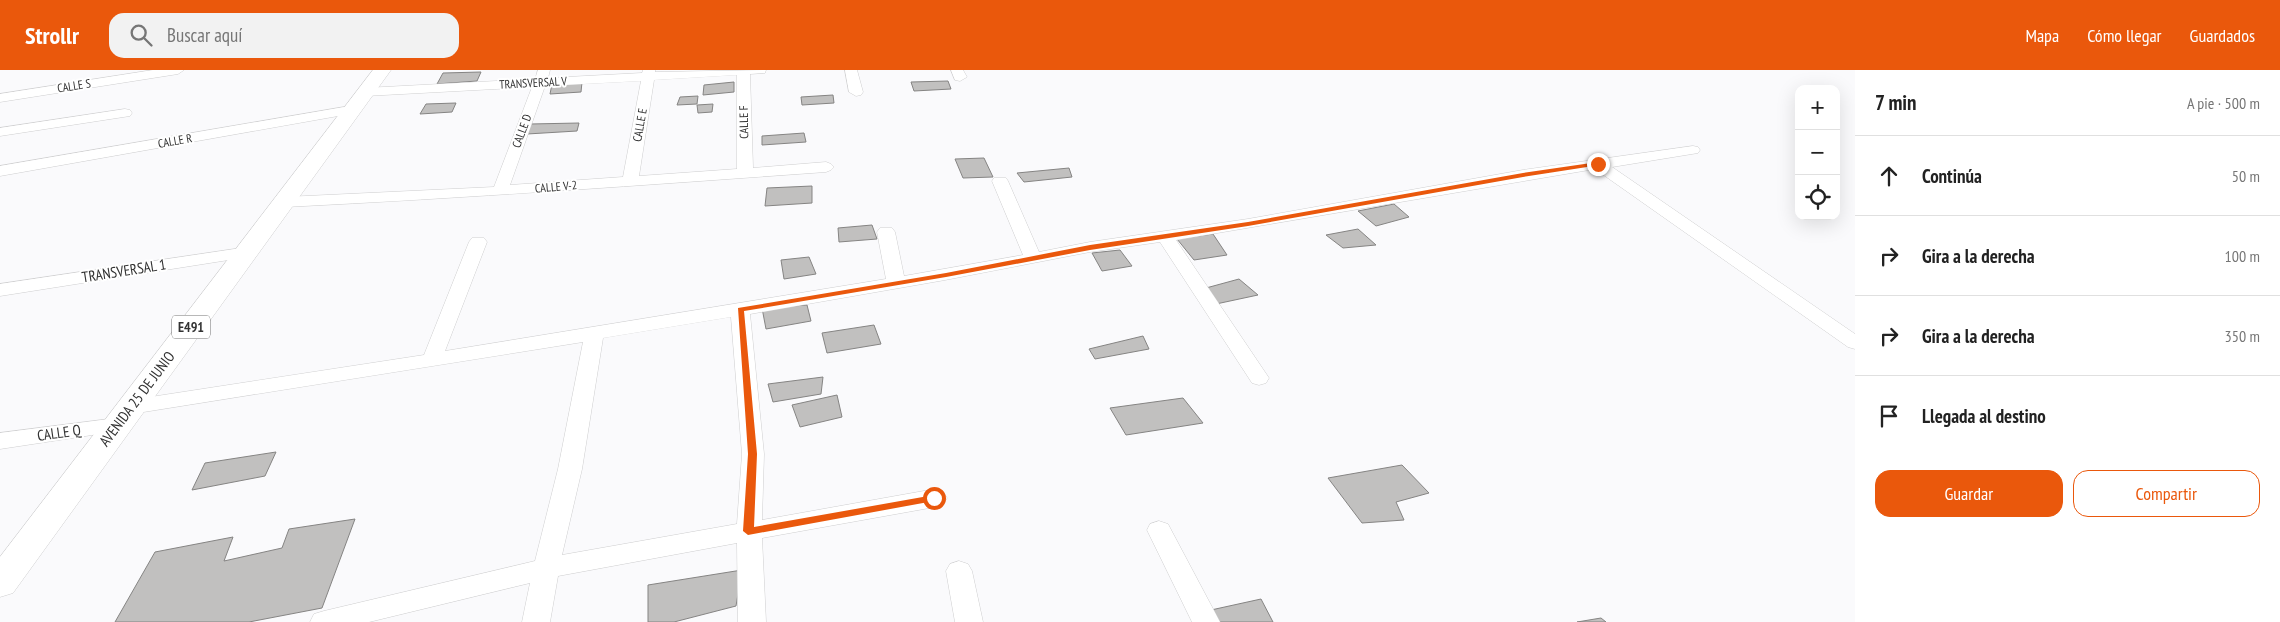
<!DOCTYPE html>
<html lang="es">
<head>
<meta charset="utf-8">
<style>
	:root { --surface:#fff; --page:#f2f2f2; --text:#222; --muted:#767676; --line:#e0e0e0; --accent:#ea580c }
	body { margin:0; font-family:"PT Sans Narrow",sans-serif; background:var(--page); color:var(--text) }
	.controls { position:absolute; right:15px; top:15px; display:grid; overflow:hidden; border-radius:10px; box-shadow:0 5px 20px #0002 }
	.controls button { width:45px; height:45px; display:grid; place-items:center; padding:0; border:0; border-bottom:1px solid var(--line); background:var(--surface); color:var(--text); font:25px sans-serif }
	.stop { position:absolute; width:15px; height:15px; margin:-11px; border:4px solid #ea580c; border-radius:50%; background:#fff }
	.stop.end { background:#ea580c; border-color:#fff; box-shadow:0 1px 5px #0008 }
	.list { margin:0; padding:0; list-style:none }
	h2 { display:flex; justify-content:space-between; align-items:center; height:65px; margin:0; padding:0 20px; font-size:21px }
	h2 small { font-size:16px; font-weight:400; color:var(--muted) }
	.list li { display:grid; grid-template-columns:32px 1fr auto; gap:15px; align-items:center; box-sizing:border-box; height:80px; padding:0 20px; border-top:1px solid var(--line) }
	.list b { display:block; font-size:19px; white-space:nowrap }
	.list em { font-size:16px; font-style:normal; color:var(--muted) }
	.actions { display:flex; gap:10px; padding:15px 20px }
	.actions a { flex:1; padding:11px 0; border:1px solid var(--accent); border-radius:15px; text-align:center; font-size:18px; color:var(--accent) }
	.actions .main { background:var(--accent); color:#fff }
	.icon { flex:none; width:28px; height:28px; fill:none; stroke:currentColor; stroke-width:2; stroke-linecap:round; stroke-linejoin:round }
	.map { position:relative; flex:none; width:1855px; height:552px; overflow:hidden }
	header { display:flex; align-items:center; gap:30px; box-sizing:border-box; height:70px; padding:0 25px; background:var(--accent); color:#fff }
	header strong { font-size:24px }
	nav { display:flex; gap:28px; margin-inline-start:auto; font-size:18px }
	.search { width:350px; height:45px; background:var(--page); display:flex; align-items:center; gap:12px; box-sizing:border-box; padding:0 18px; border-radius:15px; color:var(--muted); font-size:19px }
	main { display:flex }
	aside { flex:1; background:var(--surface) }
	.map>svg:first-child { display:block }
	.building { fill:#c1c0bf; stroke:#858483 }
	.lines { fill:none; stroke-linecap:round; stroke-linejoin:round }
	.minor-casing { stroke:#cececf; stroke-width:1 }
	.highway-casing { stroke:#cececf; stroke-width:1 }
	.minor { fill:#fff; fill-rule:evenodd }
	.highway { fill:#fff; fill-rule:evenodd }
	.route { fill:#ea580c }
	.labels { text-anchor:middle; stroke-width:4; stroke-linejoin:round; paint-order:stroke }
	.far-street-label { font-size:12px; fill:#323232; stroke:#fff }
	.shield { fill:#fff; stroke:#707070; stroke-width:1 }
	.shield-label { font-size:14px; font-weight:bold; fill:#323232 }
	.street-label { font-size:15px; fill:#323232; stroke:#fff }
</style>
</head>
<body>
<header>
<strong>Strollr</strong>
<div class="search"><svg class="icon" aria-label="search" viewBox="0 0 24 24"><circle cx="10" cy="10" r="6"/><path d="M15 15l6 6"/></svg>Buscar aquí</div>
<nav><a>Mapa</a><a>Cómo llegar</a><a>Guardados</a></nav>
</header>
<main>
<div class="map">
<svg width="1855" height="552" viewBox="0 0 1855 552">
	<rect width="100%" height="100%" fill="#fafafc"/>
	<path class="building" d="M481,2L477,11L437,14L443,3Z
		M948,11L951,19L914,21L911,12Z
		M582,12L581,22L550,24L552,14Z
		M734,12V22L703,25L704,15Z
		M833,25L834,33L802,35L801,27Z
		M698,26L697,34L677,35L680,27Z
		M456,33L452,42L420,44L426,34Z
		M713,34L712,42L698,43L697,35Z
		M579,53L577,61L527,64L530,54Z
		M804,63L806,72L762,75V66Z
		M984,88L993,107L963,108L955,89Z
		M1069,98L1072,107L1024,112L1017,103Z
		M812,116V133L765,136L767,118Z
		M1394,134L1409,147L1376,156L1358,141Z
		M872,155L877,169L839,172L838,158Z
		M1358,159L1376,175L1343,178L1326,165Z
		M1213,164L1227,185L1194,190L1177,169Z
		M1120,180L1132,196L1102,201L1092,183Z
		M809,187L816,204L784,209L781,190Z
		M1239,209L1258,225L1216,234L1206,218Z
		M807,235L811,251L766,259L762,238Z
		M874,255L881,274L827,283L822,263Z
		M1143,266L1149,279L1095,289L1089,279Z
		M823,307L821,324L773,332L768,314Z
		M837,325L842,347L800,357L792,335Z
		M1183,328L1203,353L1126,365L1110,338Z
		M276,382L265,406L192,420L205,393Z
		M1402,395L1429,423L1396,432L1404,450L1362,453L1328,408Z
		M355,449L322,538L249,552H115L155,482L233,467L224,491L282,478L289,459Z
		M742,500L736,536L674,552H648V515Z
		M1261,529L1273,552H1218L1211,540Z
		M1601,548L1606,552H1577Z"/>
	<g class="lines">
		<defs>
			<path id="minor" d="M153,0H184L178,4L0,32V24Z
				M538,0H550L548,8L642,3L643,0H655V2L766,0L765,3L750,4L753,98L826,92L831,94L834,97L831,100L826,102C646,115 466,128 285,137L279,135L277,132L279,129L285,127L494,117L532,17L365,26L358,22L365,18L535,9ZM737,5V99L639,106L654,10ZM641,11L623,107L510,115L545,16Z
				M845,0H857L863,22L861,25L856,26L849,22Z
				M951,0H963L967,7L960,11L955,10Z
				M350,36L357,40L355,43L0,106V96Z
				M125,39L130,40L132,43L130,46L0,66V58Z
				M1693,76L1698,77L1700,80L1698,83L1612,97L1855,264V279L1848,277L1595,99L1176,170L1269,308L1266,313L1259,315L1252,313L1160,172L1090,182L945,210L750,244L764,384L762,450L935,419L943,422L947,428L943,434L935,437L762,468L766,552H738L737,473L558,506L550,552H522L530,513L369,552H310L314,544L324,541L535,491L558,399L583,272L131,344L123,342L120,337L123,332L131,330L424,285L469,172L472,168H484L487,172L445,281L886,209L877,162L880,158H892L895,162L904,206L1023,185L992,111L994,108H1006L1008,111L1039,182L1090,172L1248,149L1523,100ZM731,247L742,384L737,454L562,485L582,399L603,268Z
				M248,177L254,178L257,182L254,186L0,226V214Z
				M117,348L125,350L128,355L125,360L0,379V363Z
				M1159,451L1168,454L1220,552H1192L1147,460L1150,454Z
				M959,491L968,494L972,501L983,552H955L946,501L950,494Z"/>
			<path id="highway" d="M373,0H391L13,523L0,527V487Z"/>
		</defs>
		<use href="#minor" class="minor-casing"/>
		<use href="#highway" class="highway-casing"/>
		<use href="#minor" class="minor"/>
		<use href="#highway" class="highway"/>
	</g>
	<path class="route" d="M1598,92L1600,95L1523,107L1248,156L1090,180L946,207L744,241L757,384L754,457L934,425L939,428L934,431L748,465L743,461L748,384L738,238L946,203L1090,175L1248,152L1523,103Z"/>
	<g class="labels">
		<g class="far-street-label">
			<text transform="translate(533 13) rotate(-3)" y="4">TRANSVERSAL V</text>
			<text transform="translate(74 16) rotate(-9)" y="4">CALLE S</text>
			<text transform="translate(744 52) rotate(-91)" y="4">CALLE F</text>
			<text transform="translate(640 55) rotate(-80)" y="4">CALLE E</text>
			<text transform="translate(522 61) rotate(-70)" y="4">CALLE D</text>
			<text transform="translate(175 71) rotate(-10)" y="4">CALLE R</text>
			<text transform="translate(556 117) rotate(-5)" y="4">CALLE V-2</text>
		</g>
		<rect class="shield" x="172" y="245.5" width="38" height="23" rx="4"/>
		<g class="shield-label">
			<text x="191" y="262">E491</text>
		</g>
		<g class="street-label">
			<text transform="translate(124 201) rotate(-9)" y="5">TRANSVERSAL 1</text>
			<text transform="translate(137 329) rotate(-53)" y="5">AVENIDA 25 DE JUNIO</text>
			<text transform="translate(59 363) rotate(-8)" y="5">CALLE Q</text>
		</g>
	</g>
</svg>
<div class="controls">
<button>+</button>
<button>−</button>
<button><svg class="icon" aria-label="locate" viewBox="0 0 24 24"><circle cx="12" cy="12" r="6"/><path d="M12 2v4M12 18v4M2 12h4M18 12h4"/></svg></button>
</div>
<div class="stop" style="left:934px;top:428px"></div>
<div class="stop end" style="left:1598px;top:94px"></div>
</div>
<aside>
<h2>7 min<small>A pie · 500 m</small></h2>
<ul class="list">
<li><svg class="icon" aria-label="ahead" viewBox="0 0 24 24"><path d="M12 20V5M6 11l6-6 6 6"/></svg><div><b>Continúa</b></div><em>50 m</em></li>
<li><svg class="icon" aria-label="right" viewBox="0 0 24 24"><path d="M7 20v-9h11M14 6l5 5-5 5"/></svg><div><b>Gira a la derecha</b></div><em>100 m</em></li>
<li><svg class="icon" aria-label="right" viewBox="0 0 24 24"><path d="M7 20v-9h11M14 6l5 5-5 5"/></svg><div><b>Gira a la derecha</b></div><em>350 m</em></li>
<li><svg class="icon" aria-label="arrive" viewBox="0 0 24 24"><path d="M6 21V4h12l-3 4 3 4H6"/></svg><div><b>Llegada al destino</b></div></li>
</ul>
<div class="actions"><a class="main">Guardar</a><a>Compartir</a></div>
</aside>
</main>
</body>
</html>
